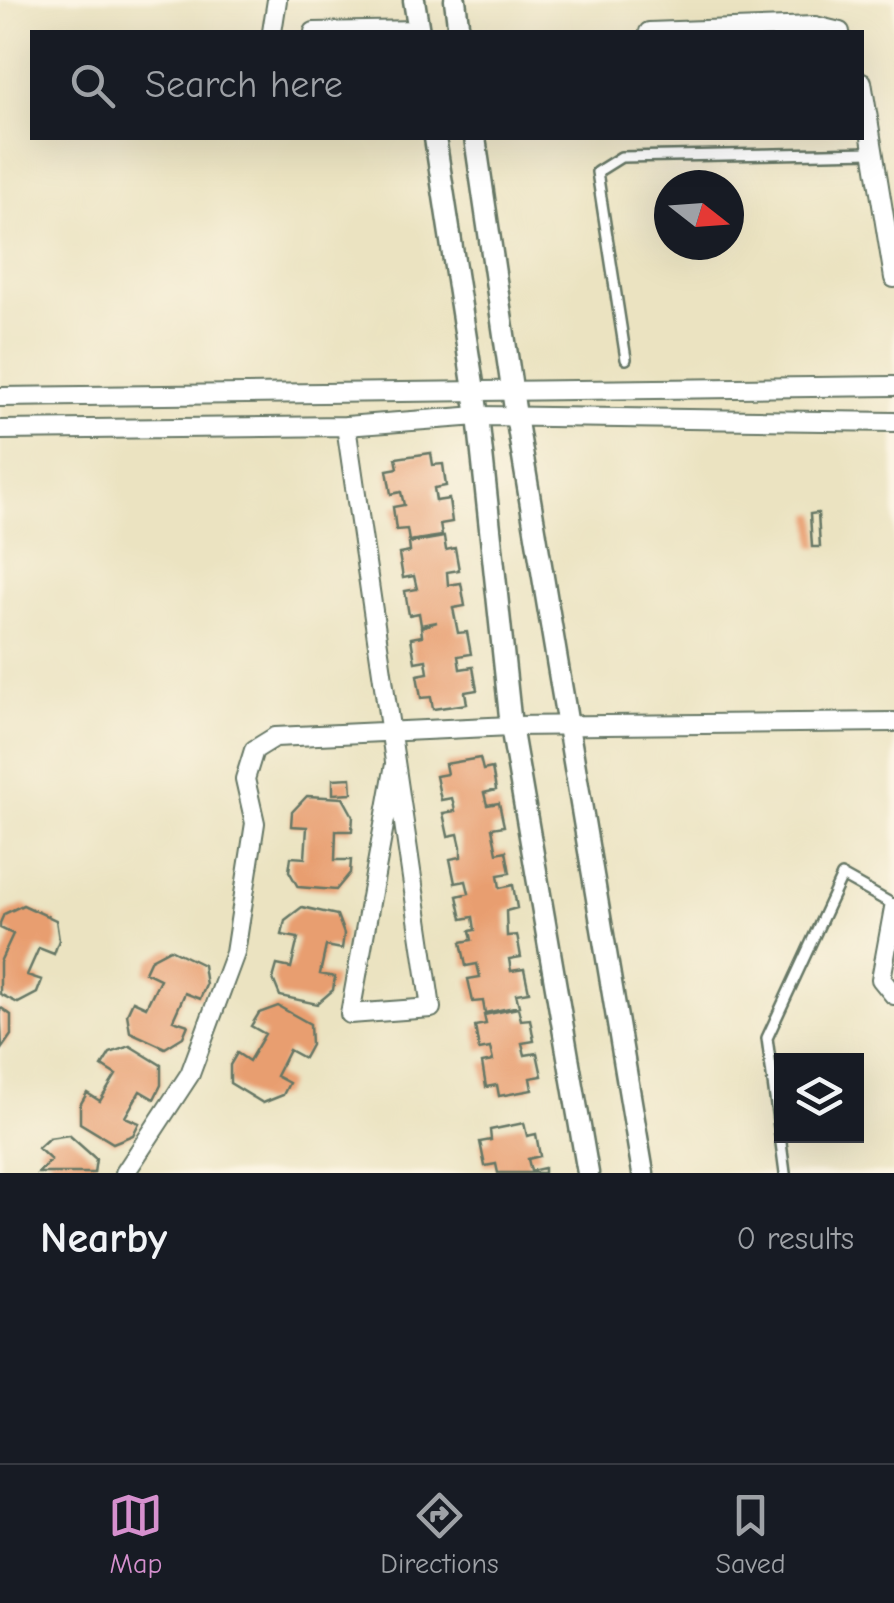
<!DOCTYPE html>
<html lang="en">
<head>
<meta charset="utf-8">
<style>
	:root { --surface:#171b24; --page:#242831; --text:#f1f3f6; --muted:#9ea1a6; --line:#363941; --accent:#d690ce }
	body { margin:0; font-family:"Comic Neue",sans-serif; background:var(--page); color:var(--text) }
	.controls { position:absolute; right:30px; bottom:30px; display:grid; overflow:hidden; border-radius:0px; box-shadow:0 10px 40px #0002 }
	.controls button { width:90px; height:90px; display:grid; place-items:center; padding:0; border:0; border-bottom:2px solid var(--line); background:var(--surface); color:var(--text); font:50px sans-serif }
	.compass { position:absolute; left:654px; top:170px; width:90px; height:90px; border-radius:50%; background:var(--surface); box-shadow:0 10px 40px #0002; rotate:107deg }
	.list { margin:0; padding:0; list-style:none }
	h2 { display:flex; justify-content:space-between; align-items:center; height:130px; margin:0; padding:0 40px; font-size:42px }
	h2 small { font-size:32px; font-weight:400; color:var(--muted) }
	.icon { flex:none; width:55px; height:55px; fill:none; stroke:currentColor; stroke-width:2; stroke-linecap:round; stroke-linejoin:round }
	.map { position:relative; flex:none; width:894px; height:1173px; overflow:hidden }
	.search { position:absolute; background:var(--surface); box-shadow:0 10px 40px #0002; left:30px; right:30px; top:30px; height:110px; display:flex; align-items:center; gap:25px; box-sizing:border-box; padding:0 35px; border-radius:0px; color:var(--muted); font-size:38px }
	.sheet { height:290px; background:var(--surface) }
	nav { display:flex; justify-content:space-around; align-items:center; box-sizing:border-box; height:140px; border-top:2px solid var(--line); background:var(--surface); font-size:28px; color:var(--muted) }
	nav a { display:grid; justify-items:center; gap:5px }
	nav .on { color:var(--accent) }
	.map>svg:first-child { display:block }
	.building { fill:#e89e70 }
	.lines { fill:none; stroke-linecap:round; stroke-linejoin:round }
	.service-casing { stroke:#667765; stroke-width:14 }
	.minor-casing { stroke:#667765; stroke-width:22 }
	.tertiary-casing { stroke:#667765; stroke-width:25 }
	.service { stroke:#fff; stroke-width:9 }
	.minor { stroke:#fff; stroke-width:18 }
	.tertiary { stroke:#fff; stroke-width:20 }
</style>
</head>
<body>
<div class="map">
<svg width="894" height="1173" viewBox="0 0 894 1173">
	<rect width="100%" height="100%" fill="#fcf5e5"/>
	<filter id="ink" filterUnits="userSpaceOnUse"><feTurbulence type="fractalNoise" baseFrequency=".01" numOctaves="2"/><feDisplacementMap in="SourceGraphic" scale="20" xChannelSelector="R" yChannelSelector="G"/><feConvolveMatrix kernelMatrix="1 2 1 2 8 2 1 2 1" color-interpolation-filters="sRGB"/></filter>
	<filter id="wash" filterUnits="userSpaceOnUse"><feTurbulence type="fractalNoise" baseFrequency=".0048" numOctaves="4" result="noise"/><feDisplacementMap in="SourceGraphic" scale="40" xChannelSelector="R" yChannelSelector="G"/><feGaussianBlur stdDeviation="2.25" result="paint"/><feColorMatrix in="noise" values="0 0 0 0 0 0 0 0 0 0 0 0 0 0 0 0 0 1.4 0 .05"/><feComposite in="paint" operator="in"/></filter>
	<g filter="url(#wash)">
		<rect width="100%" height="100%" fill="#ebe3c1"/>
		<g id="blocks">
			<path class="building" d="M431,453L433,465L443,464L446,486L434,488L436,501L449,499L452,522L440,524L442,536L409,541L407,529L396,530L393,507L404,505L401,492L391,494L387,470L398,468L396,458Z
				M818,513L820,547H812L810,514Z
				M444,537L446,550L455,548L459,570L447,572L448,585L461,583L465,606L453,608L458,633L467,632L471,654L458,656L460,669L473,667L477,690L465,692L467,704L433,709L431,697L421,698L417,675L428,673L426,660L415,662L411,638L422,636L421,627L437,622L421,625L419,613L409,615L405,591L417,589L414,576L403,578L399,554L410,552L409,543Z
				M480,758L483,770L492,768L496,790L484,793L487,805L499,803L504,826L492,828L497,853L506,851L510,873L498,875L500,888L513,885L517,908L506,911L507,936L517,935L521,957L509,959L511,971L524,969L529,992L516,994L519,1006L485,1013L483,1001L473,1002L468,979L480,977L477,964L466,966L461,942L472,940L470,931L475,930L473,917L462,919L457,896L469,893L466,881L455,883L450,859L461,857V847L458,834L448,836L443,813L455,811L452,798L441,800L436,776L447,774L445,764Z
				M351,778L352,793L333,794V779Z
				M307,796L343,798L353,816L352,831H336L335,860H351L350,873L336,890L298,887L289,871L291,857L305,858L307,827L291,826L292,812Z
				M23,905L56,920L59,940L54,954L39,948L27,975L42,980L37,993L18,1003L0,994V962L13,934L0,928V923L4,914Z
				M302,907L337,915L344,934L342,949L326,946L320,974L335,977L333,990L317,1004L280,996L273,979L277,965L291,968L298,938L282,935L285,920Z
				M170,949L203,965L206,985L200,999L185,993L173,1020L188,1025L183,1037L165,1048L130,1032L127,1014L133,1001L146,1007L160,979L145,972L151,959Z
				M278,1006L310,1024L311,1045L304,1058L289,1050L276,1076L289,1083L283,1095L263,1103L230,1083V1065L237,1053L249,1061L265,1034L251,1026L259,1013Z
				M0,1007L11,1015V1035L2,1048Z
				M518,1008L521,1020L530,1019L534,1041L522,1043L525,1055L537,1053L542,1076L530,1078L532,1090L499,1096L497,1085L486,1087L482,1063L493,1061L490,1048L479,1050L475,1026L486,1024L484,1015Z
				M130,1046L161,1065V1085L154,1099L140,1091L125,1117L139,1123L133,1135L113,1143L80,1123V1105L87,1093L100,1101L116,1075L102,1066L110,1053Z
				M524,1123L527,1136L536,1134L540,1156L528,1159L531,1171L544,1168V1173H498L496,1164L485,1166L480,1142L491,1140L490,1130Z
				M69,1135L96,1159L94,1173H38L51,1160L38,1148L49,1138Z"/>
		</g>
	</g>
	<g filter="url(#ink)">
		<use href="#blocks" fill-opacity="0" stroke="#667765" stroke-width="2.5"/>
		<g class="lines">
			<defs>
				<path id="service" d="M626,359L597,172L621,157L873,152
					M785,1173L767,1038L842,876L894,905"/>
				<path id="minor" d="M272,32L277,0
					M314,32L418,30
					M649,32L815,26L840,32
					M862,82L894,278
					M0,397L894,386
					M346,426L431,1008L350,1014L395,764
					M0,430L346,426L478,416L894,422
					M894,908L881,979L894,995
					M125,1173L190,1074L235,953L255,823L245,779L254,750L275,737L511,726L894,722"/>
				<path id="tertiary" d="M414,0L419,32
					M455,0L459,32
					M435,138L478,416L511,726L588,1173
					M475,138L516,416L643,1173"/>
			</defs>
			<use href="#service" class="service-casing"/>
			<use href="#minor" class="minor-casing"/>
			<use href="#tertiary" class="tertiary-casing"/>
			<use href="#service" class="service"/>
			<use href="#minor" class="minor"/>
			<use href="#tertiary" class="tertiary"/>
		</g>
	</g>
</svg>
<div class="controls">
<button><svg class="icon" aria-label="layers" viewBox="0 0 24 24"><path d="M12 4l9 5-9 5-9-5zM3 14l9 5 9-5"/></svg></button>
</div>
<svg class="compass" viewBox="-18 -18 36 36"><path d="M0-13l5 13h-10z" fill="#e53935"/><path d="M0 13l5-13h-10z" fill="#9ea1a6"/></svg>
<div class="search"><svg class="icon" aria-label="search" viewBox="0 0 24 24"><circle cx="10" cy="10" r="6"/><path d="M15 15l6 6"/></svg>Search here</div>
</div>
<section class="sheet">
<h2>Nearby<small>0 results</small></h2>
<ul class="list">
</ul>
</section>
<nav>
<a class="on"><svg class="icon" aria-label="map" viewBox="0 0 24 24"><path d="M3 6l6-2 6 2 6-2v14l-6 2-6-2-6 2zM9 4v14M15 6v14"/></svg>Map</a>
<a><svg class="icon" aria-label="directions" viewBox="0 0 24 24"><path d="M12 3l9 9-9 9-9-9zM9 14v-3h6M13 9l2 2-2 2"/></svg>Directions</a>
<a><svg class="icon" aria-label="saved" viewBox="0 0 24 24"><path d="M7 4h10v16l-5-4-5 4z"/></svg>Saved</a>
</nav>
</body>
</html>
